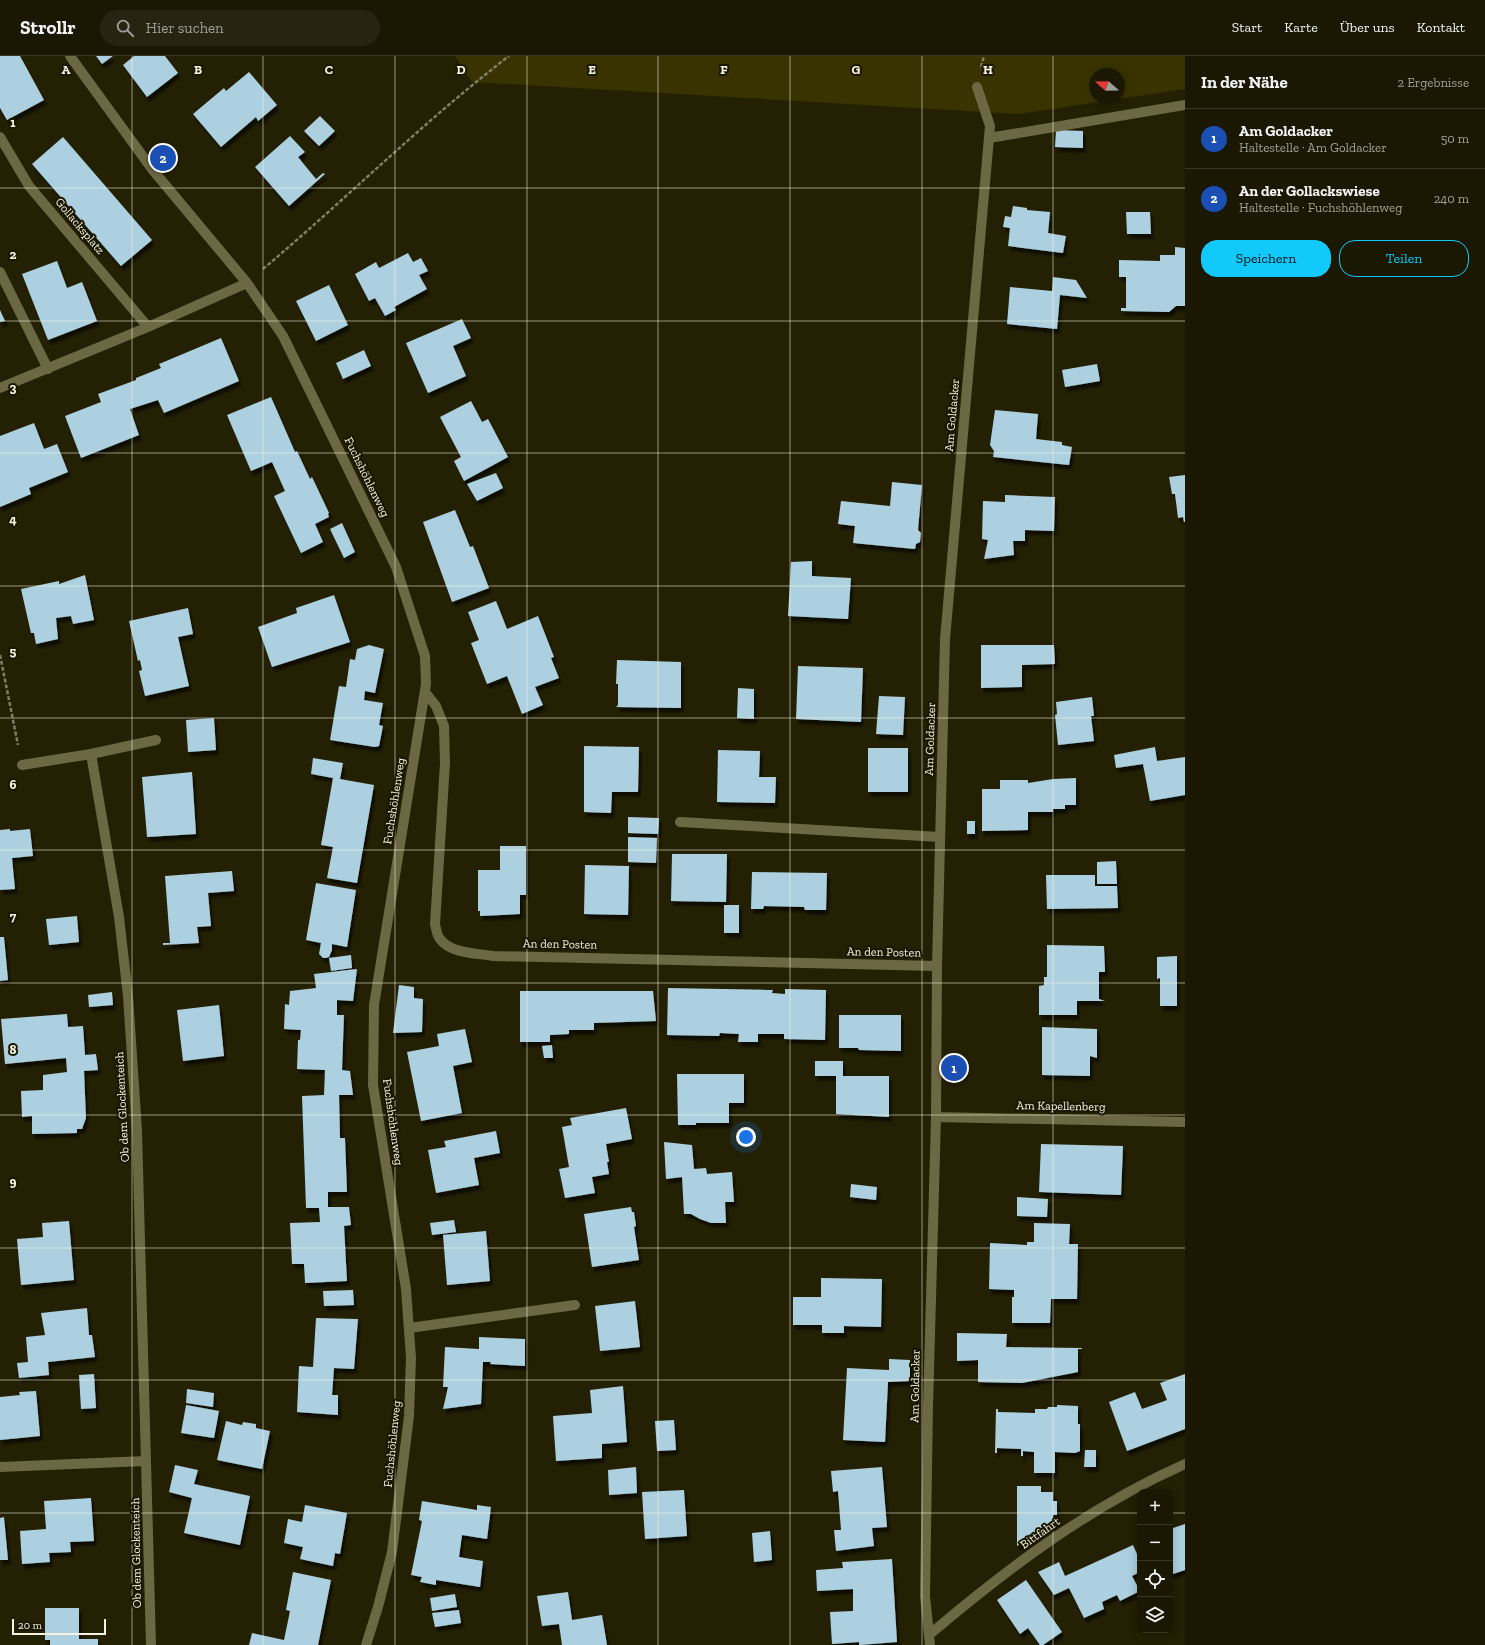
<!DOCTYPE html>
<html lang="de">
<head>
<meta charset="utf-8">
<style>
	:root { --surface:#1a1803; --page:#272512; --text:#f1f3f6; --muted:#9fa09a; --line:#383725; --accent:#11cafb }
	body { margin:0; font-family:"Zilla Slab",serif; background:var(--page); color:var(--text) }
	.controls { position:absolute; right:12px; bottom:12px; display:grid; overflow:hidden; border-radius:8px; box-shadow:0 2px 10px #0003 }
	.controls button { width:36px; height:36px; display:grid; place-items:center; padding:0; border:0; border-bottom:1px solid var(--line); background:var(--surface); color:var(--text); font:20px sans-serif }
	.compass { position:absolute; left:1089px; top:12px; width:36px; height:36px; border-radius:50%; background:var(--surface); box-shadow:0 2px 10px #0003; rotate:290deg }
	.scale { position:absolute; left:12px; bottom:10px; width:94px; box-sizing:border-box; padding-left:4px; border:2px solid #f5f4e3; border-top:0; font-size:11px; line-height:14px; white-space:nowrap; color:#f5f4e3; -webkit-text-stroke:3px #1a1600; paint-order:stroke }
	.you { position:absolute; left:746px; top:1081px; width:14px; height:14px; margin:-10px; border:3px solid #fff; border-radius:50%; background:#1a73e8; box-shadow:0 0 0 6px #1a73e833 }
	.badge { display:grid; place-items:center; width:26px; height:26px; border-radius:50%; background:var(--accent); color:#fff; font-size:13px; font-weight:700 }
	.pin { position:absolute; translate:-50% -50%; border:2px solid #fff; box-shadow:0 1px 4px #0006 }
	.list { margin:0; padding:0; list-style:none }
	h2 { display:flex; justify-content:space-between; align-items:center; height:52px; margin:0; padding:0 16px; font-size:17px }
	h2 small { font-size:13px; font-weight:400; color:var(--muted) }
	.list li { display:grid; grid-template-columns:26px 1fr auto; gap:12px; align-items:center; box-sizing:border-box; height:60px; padding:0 16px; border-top:1px solid var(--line) }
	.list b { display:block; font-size:15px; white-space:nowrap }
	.list p { margin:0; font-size:13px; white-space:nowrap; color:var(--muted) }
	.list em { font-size:13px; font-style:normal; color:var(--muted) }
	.actions { display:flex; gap:8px; padding:12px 16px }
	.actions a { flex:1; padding:9px 0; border:1px solid var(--accent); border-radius:16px; text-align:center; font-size:14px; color:var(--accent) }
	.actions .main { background:var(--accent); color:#111 }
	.icon { flex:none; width:22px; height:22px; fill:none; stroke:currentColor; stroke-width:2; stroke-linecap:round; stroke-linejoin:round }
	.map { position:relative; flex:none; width:1185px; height:1589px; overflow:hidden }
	header { display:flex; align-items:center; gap:24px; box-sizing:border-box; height:56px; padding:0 20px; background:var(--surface); border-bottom:1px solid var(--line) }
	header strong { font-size:19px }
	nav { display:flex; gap:22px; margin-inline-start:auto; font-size:14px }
	.search { width:280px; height:36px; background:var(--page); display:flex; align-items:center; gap:10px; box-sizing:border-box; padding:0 14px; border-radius:22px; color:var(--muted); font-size:15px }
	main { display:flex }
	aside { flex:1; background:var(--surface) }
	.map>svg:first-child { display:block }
	.green { fill:#393301; fill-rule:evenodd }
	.building { fill:#acd0df; filter:url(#shadow) }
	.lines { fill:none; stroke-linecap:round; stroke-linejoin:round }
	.path { stroke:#807e67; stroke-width:2.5; stroke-dasharray:4 2; stroke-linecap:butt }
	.service { stroke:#6c6843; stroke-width:10 }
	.minor { stroke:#6c6843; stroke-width:10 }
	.grid { fill:none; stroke:#f5f4e3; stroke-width:1; stroke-opacity:0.55 }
	.labels { text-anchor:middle; stroke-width:4; stroke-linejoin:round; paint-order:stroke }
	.street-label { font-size:12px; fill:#f5f4e3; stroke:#1a1600 }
	.grid-label { font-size:13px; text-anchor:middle; font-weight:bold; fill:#f5f4e3; stroke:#1a1600; stroke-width:4; stroke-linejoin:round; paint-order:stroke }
</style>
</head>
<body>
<header>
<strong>Strollr</strong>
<div class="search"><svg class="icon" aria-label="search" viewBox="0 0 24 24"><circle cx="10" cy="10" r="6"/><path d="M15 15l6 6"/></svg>Hier suchen</div>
<nav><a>Start</a><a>Karte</a><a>Über uns</a><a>Kontakt</a></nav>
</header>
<main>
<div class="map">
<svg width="1185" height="1589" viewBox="0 0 1185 1589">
	<defs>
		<filter id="shadow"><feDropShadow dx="2.5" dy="4.5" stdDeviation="1" flood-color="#0009"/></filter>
	</defs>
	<rect width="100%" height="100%" fill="#232004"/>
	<path class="green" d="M455,0H1185V33L1019,58L472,26ZM1095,18H1119V42H1095Z"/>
	<path class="building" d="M0,0H20L44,44L7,64L0,52Z
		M96,0H113L102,8Z
		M134,0H165L178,17L147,41L123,9Z
		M249,16L277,49L258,65L256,61L221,91L193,58L224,32L226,35Z
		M320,60L335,75L319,90L304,75Z
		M1056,74L1083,75V92L1055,91Z
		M290,80L305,96L298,101L316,123L323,117L325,118L289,150L255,111Z
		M63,81L152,184L121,210L32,108Z
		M1013,150L1027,152V154L1050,156L1048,177L1066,180L1063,197L1008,190L1010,172L1003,171L1005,160L1011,161Z
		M1126,156H1150L1151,178H1127Z
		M1175,191L1185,192V250H1176L1169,256L1121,255V252H1126V221H1119V204L1160,205V199H1175Z
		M408,197L413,206L421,202L428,215L419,219L427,233L394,251L396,254L385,260L375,242L369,245L355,218L376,206L379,212Z
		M57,205L67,232L82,226L97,265L48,284L22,218Z
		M1053,221L1076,224L1087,242L1060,239L1057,273L1007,268L1010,231L1052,235Z
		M329,229L348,269L316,285L296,245Z
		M0,254L5,265L0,266Z
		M462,263L471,282L453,290L466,320L428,337L406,287Z
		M221,282L239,325L164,357L158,344L130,353L139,379L81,402L65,360L101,346L98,338L136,324V322L161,312L159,308Z
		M364,294L371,310L343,323L336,307Z
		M1097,308L1100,325L1065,331L1062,314Z
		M271,341L295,396L297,395L310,423L312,421L329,457L328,458L329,461L315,468L323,486L301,497L274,440L285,435L272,406L251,415L227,359Z
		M471,345L482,366L488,363L508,401L464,425L454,405L461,401L440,361Z
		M995,354L1038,358L1036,383L1062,386V389L1072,391L1069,409L993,401L994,395L990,389Z
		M34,367L44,393L57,388L68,416L29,432L31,438L0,451V380Z
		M496,417L503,432L477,445L467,428Z
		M1185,419V466H1184L1183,461L1178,462L1175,438H1172L1169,421Z
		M892,426L922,429L918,474L921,477L920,486L916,488L915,493L853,487L855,470L838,468L841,445L890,450Z
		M1005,439L1055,441L1054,475L1025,474V485H1013L1014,499L984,503L988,484L982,483L983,445L1005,446Z
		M455,454L470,491L473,490L489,532L452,546L423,466Z
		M342,467L355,496L344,502L330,473Z
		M812,505V520L851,522L848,563L788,560L791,506Z
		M85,519L94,564L73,568L71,560L56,562L58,583L36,588L34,577H31L21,533L59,525V528Z
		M334,539L350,586L272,611L258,571L297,557L296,552Z
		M496,545L507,573L538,560L554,601L551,602L559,622L535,631L543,649L522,658L507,620L487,628L471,587L479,584L468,556Z
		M188,552L193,578L178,581L189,630L145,640L139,615L142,614L140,604L138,605L129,565Z
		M369,589L384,593L375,637L365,635L364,644L383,647L379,669L383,670L379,690L375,691L330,684L339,630L346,631L350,603L355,604L357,593Z
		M981,589H1054L1055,608L1022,609V631L981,632Z
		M617,604L681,606V652L616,651L618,649V628H616Z
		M798,610L863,612L861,666L796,663Z
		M738,632L754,633V663L737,662Z
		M879,640L905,641L903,679L876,678Z
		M1092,641L1094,660H1091L1094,685L1058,689L1055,659L1057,658L1056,646Z
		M214,662L216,694L188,696L186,664Z
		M584,690L639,691L638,736H612L611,757L584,756Z
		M1155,691L1157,705L1185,701V739L1150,745L1143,708L1116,712L1114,699Z
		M868,692H908V736H868Z
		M718,694L760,695L759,721H776L775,747L717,746Z
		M313,702L343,707L340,723L374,729L357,827L327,822L333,791L321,789L333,722L311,718Z
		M192,716L196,778L147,781L142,721Z
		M1076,722V749H1065V753H1053V756H1028V774L982,775V733H1000V724H1028V727L1053,723Z
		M628,761L659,762L658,778L628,777Z
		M967,765H975V778H967Z
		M10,773V775L30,773L33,800L12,802L15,833L0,834V774Z
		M628,781L657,782L656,807L628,806Z
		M500,790H526V839H520V858L480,860V855H478V814H500Z
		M672,798H727L726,846L671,845Z
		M1116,805L1117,828H1097V806Z
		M585,809L629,810L628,859L584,858Z
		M232,815L234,835L208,837L211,870L197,871L199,887L163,889V887H170L165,820Z
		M752,816L827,817L826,854H805L804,851L764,850L763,853H751Z
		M1046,819H1095V830H1117L1118,852L1047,853Z
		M316,827L356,834L347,891L332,888V894L329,901L326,902H323L319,898L321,887L306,884Z
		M724,849H739V877H724Z
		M77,860L79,886L49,889L46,863Z
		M0,881H4L8,924L0,925Z
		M1047,889L1104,890L1105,916H1099V943L1105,945H1077V959H1039V930L1044,929V921H1047Z
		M351,899L352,912L331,915L329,902Z
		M1177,900V950H1160V922L1157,923V901Z
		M357,913L353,945L337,944V959H344L342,1014L350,1015L353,1039H339L340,1082H345L347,1136H328V1151H349L351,1169L344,1170L347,1225L305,1227L304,1208H292L290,1167L320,1166L319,1152H306L302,1040L324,1039L325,1014L297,1013L298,984H300L301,974L284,973L285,948L289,949L290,935L316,932L314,918Z
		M399,929L414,931V942L423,943L422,976L393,977Z
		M668,932L773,934L772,937L785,938V933L826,934L825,984L784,983V978H758V986H738L739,978L720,977L719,980L667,979Z
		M520,935H653L656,965L594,967V974H569V978L550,979V986H520Z
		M112,936L113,949L89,951L88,939Z
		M219,949L224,1000L183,1005L177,954Z
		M67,958L68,971L83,970L85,999L96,998L98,1014L84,1015L86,1062L82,1073H77V1077L32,1078V1060L22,1061L21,1035L43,1034V1019L67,1016L66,1002L5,1008L1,963Z
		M839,959H901V995L859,994L858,992H839Z
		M1042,971L1097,973V1002L1090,1000V1020L1042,1019Z
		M465,973L472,1006L453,1010L462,1057L421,1065L407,996L439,990L437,978Z
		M552,989L553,1002H544L542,990Z
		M815,1005H843V1020H889V1061L836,1058V1020H815Z
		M677,1018H744V1047H729V1067H696V1069H678Z
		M626,1052L632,1083L606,1088L609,1106H607L609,1118L592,1121L595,1137L565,1142L559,1113L569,1111L562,1071L572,1069L570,1062Z
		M496,1075L500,1097L474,1102L479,1129L436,1137L428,1094L446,1091L444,1085Z
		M664,1086L692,1089L694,1113L706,1112L707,1118L732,1116L734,1146H725L726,1167H711L700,1163L691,1158H684L682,1121L666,1123Z
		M1041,1088L1123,1090L1121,1139L1039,1136Z
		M851,1128L877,1131L876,1144L850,1141Z
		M1017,1141L1048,1143L1047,1161L1017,1160Z
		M631,1151L632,1156H634L636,1170L634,1171L639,1204L592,1211L584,1158Z
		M454,1164L456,1176L432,1179L430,1167Z
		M69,1165L74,1224L21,1229L17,1183L43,1181L42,1167Z
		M1034,1167L1070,1168L1069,1188H1078L1077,1243H1051L1050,1267H1012V1241H1014V1234L989,1233L990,1187L1027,1189V1186H1034Z
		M486,1175L490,1225L447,1229L443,1179Z
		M821,1222L882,1223L881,1271L844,1270V1277H822V1269H793V1241H821Z
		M353,1234L354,1249L324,1250L323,1235Z
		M635,1245L640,1291L600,1295L595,1250Z
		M87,1252L89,1279H92L95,1301L48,1306L49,1319L19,1322L17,1307L28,1306L26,1281L45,1279L41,1257Z
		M316,1262L358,1263L354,1313L334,1312L332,1339H338V1359L297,1356L299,1310L313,1311Z
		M957,1277L1007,1278L1006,1291L1082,1292V1293H1078V1316L1022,1327L978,1326V1304L957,1305Z
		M479,1281L525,1283V1310L490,1308L491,1306H483L481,1348L443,1353L448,1331H443L445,1291L479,1293Z
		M889,1303L910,1304V1325L888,1326L885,1386L843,1384L847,1312L889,1314Z
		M94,1318L96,1352L81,1353L79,1319Z
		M1185,1318V1373L1127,1395L1109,1346L1135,1336L1142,1353L1159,1347L1167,1344L1160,1327Z
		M623,1330L627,1386L602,1388V1402L556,1405L553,1360L592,1357L590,1334Z
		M187,1333L214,1337L213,1351L186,1347Z
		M36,1335L40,1380L0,1384V1341L20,1339L19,1336Z
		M186,1349L219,1355L214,1382L181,1377Z
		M1057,1349L1078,1350V1368H1080V1395L1075,1397L1055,1396V1417H1034V1396L1023,1395V1400H1021V1393L997,1392V1397H995L996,1353H998V1356L1035,1357V1353H1047L1048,1351H1057Z
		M674,1364L676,1394L657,1395L655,1365Z
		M226,1365L242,1369L243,1366L256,1368V1372L270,1375L262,1413L217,1404Z
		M1085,1394H1096V1411H1084Z
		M175,1409L198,1414L194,1428L250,1440L240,1489L184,1477L192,1442L169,1436Z
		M636,1411L637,1437L609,1439L608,1414Z
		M882,1411L887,1471L872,1472L874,1490L836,1495L834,1474H841L838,1435L833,1436L831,1415Z
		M1017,1430H1041V1436H1053V1445H1057V1459H1053V1467L1017,1490Z
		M684,1434L687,1480L645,1483L642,1436Z
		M91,1442L94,1485L70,1486L71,1496L49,1497L50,1506L22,1508L20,1475L46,1473L44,1445Z
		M422,1445L477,1454V1449L491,1451L487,1483L462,1479L459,1501L483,1505L480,1531L436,1524V1529L420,1526L422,1521L411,1519L422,1465L419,1464Z
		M305,1449L347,1457L340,1498L335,1497L333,1510L300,1503L303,1491L284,1487L288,1463L302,1466Z
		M4,1461L8,1504H0V1462Z
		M1185,1468V1514L1170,1519V1473Z
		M770,1475L772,1504L754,1506L752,1477Z
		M1133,1489L1140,1505V1516L1132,1520L1140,1535L1120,1545L1117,1539L1102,1546L1104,1553L1084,1562L1069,1532L1054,1539L1038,1516L1059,1506L1065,1520Z
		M892,1503L897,1586L859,1589V1586L832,1588L830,1556L853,1555V1533L817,1535L816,1514L843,1512L842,1506Z
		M293,1516L331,1524L318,1589H249L252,1577L284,1584L290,1555L286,1554Z
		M1026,1524L1062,1576L1043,1589H1040L1028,1572L1020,1578L997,1544Z
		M568,1536L572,1564L602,1559L607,1589H562L559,1568L542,1570L537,1540Z
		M455,1538L457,1551L432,1555L430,1542Z
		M45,1552H79V1583H98V1589H50V1584H45Z
		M459,1554L461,1567L435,1571L432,1557Z"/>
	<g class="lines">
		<path class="path" d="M981,11L984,0
			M263,213C346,143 423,66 509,0
			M0,599L18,689"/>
		<path class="service" d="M989,82L1185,49
			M680,766L940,781
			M409,1272L575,1249"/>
		<path class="minor" d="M70,0L152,113L247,227L283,280L396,511L425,600L426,628L374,949L373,1029L406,1233L411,1302L409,1360L392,1496L378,1551L366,1589
			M0,81L29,130L148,271
			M0,216L48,313
			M0,332L148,271L247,227
			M425,636L436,650L444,670L445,707L435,868C436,873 437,880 440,883C451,898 477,897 493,900L937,910
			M91,698L119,861L128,940L137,1075L151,1589
			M22,709L91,698L156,684
			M936,1061L1185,1066
			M0,1411L146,1405
			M929,1579C1008,1512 1090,1450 1185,1408
			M930,1589L925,1540L928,1351L936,1061L937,910L945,583L990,70L977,31"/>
	</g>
	<path class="grid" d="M132,0V1589M263,0V1589M395,0V1589M527,0V1589M658,0V1589M790,0V1589M922,0V1589M1053,0V1589M0,132H1185M0,265H1185M0,397H1185M0,530H1185M0,662H1185M0,794H1185M0,927H1185M0,1059H1185M0,1192H1185M0,1324H1185M0,1457H1140M1170,1457H1185"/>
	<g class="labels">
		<g class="street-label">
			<text transform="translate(80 170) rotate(50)" y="4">Gollacksplatz</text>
			<text transform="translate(952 359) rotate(-85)" y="4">Am Goldacker</text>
			<text transform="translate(367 421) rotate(64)" y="4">Fuchshöhlenweg</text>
			<text transform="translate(930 683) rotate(-88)" y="4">Am Goldacker</text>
			<text transform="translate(394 745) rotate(-81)" y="4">Fuchshöhlenweg</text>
			<text transform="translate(560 888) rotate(1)" y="4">An den Posten</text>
			<text transform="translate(884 896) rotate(1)" y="4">An den Posten</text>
			<text transform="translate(1061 1050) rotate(1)" y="4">Am Kapellenberg</text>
			<text transform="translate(122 1051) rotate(-93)" y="4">Ob dem Glockenteich</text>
			<text transform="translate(393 1066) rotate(82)" y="4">Fuchshöhlenweg</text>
			<text transform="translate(915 1330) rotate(-89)" y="4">Am Goldacker</text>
			<text transform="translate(392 1388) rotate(-84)" y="4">Fuchshöhlenweg</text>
			<text transform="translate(1040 1477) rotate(-35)" y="4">Bittfahrt</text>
			<text transform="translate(136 1497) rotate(-91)" y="4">Ob dem Glockenteich</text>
		</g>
	</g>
	<g class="grid-label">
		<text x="66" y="18">A</text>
		<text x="198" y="18">B</text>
		<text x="329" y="18">C</text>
		<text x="461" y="18">D</text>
		<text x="592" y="18">E</text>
		<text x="724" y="18">F</text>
		<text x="856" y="18">G</text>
		<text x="988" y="18">H</text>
		<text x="13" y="71">1</text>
		<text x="13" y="203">2</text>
		<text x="13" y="336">3</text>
		<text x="13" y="468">4</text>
		<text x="13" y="600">5</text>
		<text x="13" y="733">6</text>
		<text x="13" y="865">7</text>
		<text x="13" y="998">8</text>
		<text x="13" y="1130">9</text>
	</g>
</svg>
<div class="controls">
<button>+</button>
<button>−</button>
<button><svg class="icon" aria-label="locate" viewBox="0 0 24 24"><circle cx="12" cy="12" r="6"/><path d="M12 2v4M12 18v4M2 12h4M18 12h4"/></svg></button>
<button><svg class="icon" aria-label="layers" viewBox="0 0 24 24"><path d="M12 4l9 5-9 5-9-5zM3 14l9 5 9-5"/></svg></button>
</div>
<svg class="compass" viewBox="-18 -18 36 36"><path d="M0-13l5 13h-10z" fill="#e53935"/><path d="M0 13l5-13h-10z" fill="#9fa09a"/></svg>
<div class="scale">20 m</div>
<div class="you"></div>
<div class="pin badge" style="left:954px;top:1012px;background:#1a4fb4">1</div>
<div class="pin badge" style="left:163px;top:102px;background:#1a4fb4">2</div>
</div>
<aside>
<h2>In der Nähe<small>2 Ergebnisse</small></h2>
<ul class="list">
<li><span class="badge" style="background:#1a4fb4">1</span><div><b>Am Goldacker</b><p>Haltestelle · Am Goldacker</p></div><em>50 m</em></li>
<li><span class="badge" style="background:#1a4fb4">2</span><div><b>An der Gollackswiese</b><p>Haltestelle · Fuchshöhlenweg</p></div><em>240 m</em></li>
</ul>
<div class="actions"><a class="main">Speichern</a><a>Teilen</a></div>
</aside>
</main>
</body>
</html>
